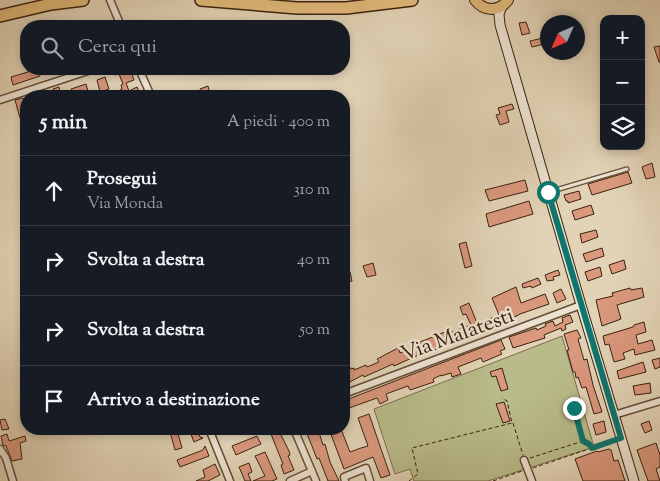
<!DOCTYPE html>
<html lang="it">
<head>
<meta charset="utf-8">
<style>
	:root { --surface:#171b24; --page:#20242c; --text:#f1f3f6; --muted:#9ea1a6; --line:#363941 }
	body { margin:0; font-family:"Sorts Mill Goudy",serif; background:var(--page); color:var(--text) }
	.controls { position:absolute; right:15px; top:15px; display:grid; overflow:hidden; border-radius:10px; box-shadow:0 2px 8px #0003 }
	.controls button { width:45px; height:45px; display:grid; place-items:center; padding:0; border:0; border-bottom:1px solid var(--line); background:var(--surface); color:var(--text); font:25px sans-serif }
	.compass { position:absolute; left:540px; top:15px; width:45px; height:45px; border-radius:50%; background:var(--surface); box-shadow:0 2px 8px #0003; rotate:225deg }
	.stop { position:absolute; width:15px; height:15px; margin:-11px; border:4px solid #0f766e; border-radius:50%; background:#fff }
	.stop.end { background:#0f766e; border-color:#fff; box-shadow:0 1px 5px #0008 }
	.list { margin:0; padding:0; list-style:none }
	h2 { display:flex; justify-content:space-between; align-items:center; height:65px; margin:0; padding:0 20px; font-size:21px }
	h2 small { font-size:16px; font-weight:400; color:var(--muted) }
	.list li { display:grid; grid-template-columns:32px 1fr auto; gap:15px; align-items:center; box-sizing:border-box; height:70px; padding:0 20px; border-top:1px solid var(--line) }
	.list b { display:block; font-size:19px; white-space:nowrap }
	.list p { margin:0; font-size:16px; white-space:nowrap; color:var(--muted) }
	.list em { font-size:16px; font-style:normal; color:var(--muted) }
	.icon { flex:none; width:28px; height:28px; fill:none; stroke:currentColor; stroke-width:2; stroke-linecap:round; stroke-linejoin:round }
	.map { position:relative; flex:none; width:660px; height:481px; overflow:hidden }
	.search { position:absolute; background:var(--surface); box-shadow:0 2px 8px #0003; left:20px; top:20px; width:330px; height:55px; display:flex; align-items:center; gap:12px; box-sizing:border-box; padding:0 18px; border-radius:20px; color:var(--muted); font-size:19px }
	.panel { position:absolute; background:var(--surface); box-shadow:0 2px 8px #0003; left:20px; top:90px; width:330px; height:345px; border-radius:20px }
	.map>svg:first-child { display:block }
	.green { fill:#b9bb8a; stroke:#7a6e4c }
	.building { fill:#da987d; stroke:#3b220f }
	.lines { fill:none; stroke-linecap:round; stroke-linejoin:round }
	.lane-casing { stroke:#654e39; stroke-width:5.5 }
	.street-casing { stroke:#654e39; stroke-width:9 }
	.secondary-casing { stroke:#3b220f; stroke-width:11 }
	.primary-casing { stroke:#3b220f; stroke-width:12 }
	.highway-casing { stroke:#3b220f; stroke-width:14 }
	.path { stroke:#3b220f; stroke-width:1; stroke-dasharray:4 2.5; stroke-linecap:butt }
	.lane { stroke:#ece2d0; stroke-width:3 }
	.street { stroke:#ece2d0; stroke-width:6 }
	.secondary { stroke:#ece2d0; stroke-width:9 }
	.primary { stroke:#e1ba7b; stroke-width:10 }
	.highway { stroke:#e1ba7b; stroke-width:11 }
	.route { stroke:#0f766e; stroke-width:6 }
	.labels { text-anchor:middle; stroke-width:5; stroke-linejoin:round; paint-order:stroke }
	.street-label { font-size:21px; fill:#3b220f; stroke:#ece2d0 }
</style>
</head>
<body>
<div class="map">
<svg width="660" height="481" viewBox="0 0 660 481">
	<rect width="100%" height="100%" fill="#e2d3b6"/>
	<filter id="stains"><feTurbulence type="fractalNoise" baseFrequency=".004" numOctaves="4"/><feColorMatrix values="0 0 0 0 .2 0 0 0 0 .09 0 0 0 0 .02 0 0 0 .5 -.17"/></filter>
	<radialGradient id="worn" r=".72"><stop offset=".6" stop-color="#630" stop-opacity="0"/><stop offset="1" stop-color="#630" stop-opacity=".3"/></radialGradient>
	<path class="green" d="M562,336L594,447L488,481H414L410,469L395,474L374,409Z"/>
	<path class="building" d="M526,22L530,33L522,35L519,23Z
		M543,38L544,44L532,47L530,41Z
		M660,46V62H659L654,47Z
		M28,69H37L40,76L13,85L11,77L28,72Z
		M46,69H61L62,70L48,74Z
		M117,69H130L134,80L126,83L129,91L137,87L141,96H127V95L122,96L120,90L122,89L121,85L123,84L119,74L115,75L113,71Z
		M105,77L109,89L100,92L97,80Z
		M86,84L89,95L74,96L71,89Z
		M208,86L210,93L200,96H188L201,91L200,89Z
		M59,87L61,96H56L53,89Z
		M23,98L26,109V116L20,118L15,100Z
		M512,104L514,109L506,111L509,122L500,125L496,115L500,114L498,108Z
		M652,163L655,177L646,179L642,167Z
		M628,172L632,183L592,195L588,184Z
		M525,180L528,191L489,201L485,190Z
		M579,191L581,199L568,203V201H566L564,195Z
		M529,201L533,214L489,227L486,214Z
		M591,205L594,214L575,220L572,211Z
		M596,230L598,237L582,243L580,234Z
		M466,242L472,266L465,268L459,244Z
		M602,248L604,256L586,262L583,254Z
		M624,260L626,269L612,274L609,265Z
		M373,263L376,275L367,277L363,266Z
		M600,267L602,276L588,281L585,272Z
		M558,270L560,275L553,277L554,280L547,281L545,275Z
		M350,272L352,281L344,283V273Z
		M538,278L541,284L532,288L531,286L523,288L522,284Z
		M516,287L521,303L545,294L549,304L520,314L504,323L502,319L494,323L496,326L488,329L484,321L499,315L492,298Z
		M630,288L631,290L642,288L644,297L617,305L621,319L602,326L596,300L613,296L612,293Z
		M561,289L566,299L557,303L553,293Z
		M469,303L477,323L474,325L478,333L424,354L423,353L394,366L393,364L364,377L363,375L344,385V368L349,366L351,369L354,368V370L366,365L367,367L379,362L377,359L398,348L400,353L421,345L420,342L445,332L446,334L471,325L466,314L463,315L460,307Z
		M570,315L573,322L565,325L566,329L562,331L561,328L544,335L545,338L513,348L509,337L536,328L537,330L546,326L545,324L553,321L555,326L563,322L562,318Z
		M644,322L646,332L636,335L638,344L652,340L655,350L635,355L634,349L623,353L625,359L614,362L609,344L605,345L603,336L633,327L634,325Z
		M577,330L581,338L578,339L584,360L587,359L593,385L602,412L594,414L586,387L582,388L578,377L576,378L575,372H573L567,350H569L564,334Z
		M501,340L505,349L500,351L502,354L483,362L481,358L458,367L461,374L452,377L451,373L441,376V375L433,379L434,382L410,390L408,386L386,394L388,400L380,404L377,398L349,408L346,400Z
		M660,358V367L655,369L652,360Z
		M643,362L646,372L619,379L617,371Z
		M502,368L508,389L501,391L496,376L492,377L490,372Z
		M650,383L651,393L635,395L633,386Z
		M504,402L510,421L503,423L496,404Z
		M369,414L390,475L381,478L373,457L344,469L329,429H341L350,452L361,448L368,446L358,418Z
		M5,419L9,429L2,430L0,420Z
		M604,421L606,432L596,435L593,424Z
		M649,421L652,430L645,433L641,424Z
		M189,429H197L200,437L203,438L194,442Z
		M269,429H278L289,451L290,455L288,456L294,470L284,474L281,465L283,464Z
		M314,429H318L323,445L325,444L330,462L339,481H328L319,458L317,459L306,431Z
		M177,430L182,448L175,450L170,432Z
		M7,434L9,441L25,436L26,441L20,443L22,459L12,461L6,446L3,445L1,436Z
		M257,436L261,444L236,455L232,446Z
		M656,443L660,455V467L656,469L660,481H648L637,450Z
		M205,446L209,456L180,467L177,460L203,450Z
		M609,449L611,450L614,461L618,460L625,481H583L575,459L597,451L598,452Z
		M265,452L277,479L272,481H253L265,476L255,456Z
		M249,463L252,472L248,474L251,481H245L239,467Z
		M215,464L220,475L208,481H196L205,477L203,470Z"/>
	<g class="lines">
		<defs>
			<path id="lane" d="M549,192L627,169"/>
			<path id="street" d="M110,0L121,26
				M139,69L151,96
				M0,100L94,69
				M344,394L581,305
				M614,415L660,401
				M209,429L230,481
				M294,429L316,481
				M0,449L6,458L13,481
				M524,460L532,481
				M290,481L312,471
				M345,481L344,477L366,468L370,481"/>
			<path id="secondary" d="M502,6L499,14L500,25L581,305L634,481"/>
			<path id="primary" d="M475,0C484,12 499,12 508,0"/>
			<path id="highway" d="M201,0L297,8H346L412,0
				M0,16L51,4L83,0"/>
		</defs>
		<use href="#lane" class="lane-casing"/>
		<use href="#street" class="street-casing"/>
		<use href="#secondary" class="secondary-casing"/>
		<use href="#primary" class="primary-casing"/>
		<use href="#highway" class="highway-casing"/>
		<path class="path" d="M513,423L523,455
			M584,442L589,444L591,448
			M530,458L583,441L574,408
			M533,468L615,440
			M409,481L418,474L412,448L512,423L507,401L502,398
			M493,481L522,471"/>
		<use href="#lane" class="lane"/>
		<use href="#street" class="street"/>
		<use href="#secondary" class="secondary"/>
		<use href="#primary" class="primary"/>
		<use href="#highway" class="highway"/>
	</g>
	<g class="lines">
		<path class="route" d="M548,192L621,438L592,448L589,444L583,441L574,408"/>
	</g>
	<g class="labels">
		<g class="street-label">
			<text transform="translate(457 334) rotate(-20)" y="7">Via Malatesti</text>
		</g>
	</g>
	<rect width="100%" height="100%" filter="url(#stains)"/>
	<rect width="100%" height="100%" fill="url(#worn)"/>
</svg>
<div class="controls">
<button>+</button>
<button>−</button>
<button><svg class="icon" aria-label="layers" viewBox="0 0 24 24"><path d="M12 4l9 5-9 5-9-5zM3 14l9 5 9-5"/></svg></button>
</div>
<svg class="compass" viewBox="-18 -18 36 36"><path d="M0-13l5 13h-10z" fill="#e53935"/><path d="M0 13l5-13h-10z" fill="#9ea1a6"/></svg>
<div class="stop" style="left:548px;top:192px"></div>
<div class="stop end" style="left:574px;top:408px"></div>
<div class="search"><svg class="icon" aria-label="search" viewBox="0 0 24 24"><circle cx="10" cy="10" r="6"/><path d="M15 15l6 6"/></svg>Cerca qui</div>
<section class="panel">
<h2>5 min<small>A piedi · 400 m</small></h2>
<ul class="list">
<li><svg class="icon" aria-label="ahead" viewBox="0 0 24 24"><path d="M12 20V5M6 11l6-6 6 6"/></svg><div><b>Prosegui</b><p>Via Monda</p></div><em>310 m</em></li>
<li><svg class="icon" aria-label="right" viewBox="0 0 24 24"><path d="M7 20v-9h11M14 6l5 5-5 5"/></svg><div><b>Svolta a destra</b></div><em>40 m</em></li>
<li><svg class="icon" aria-label="right" viewBox="0 0 24 24"><path d="M7 20v-9h11M14 6l5 5-5 5"/></svg><div><b>Svolta a destra</b></div><em>50 m</em></li>
<li><svg class="icon" aria-label="arrive" viewBox="0 0 24 24"><path d="M6 21V4h12l-3 4 3 4H6"/></svg><div><b>Arrivo a destinazione</b></div></li>
</ul>
</section>
</div>
</body>
</html>
